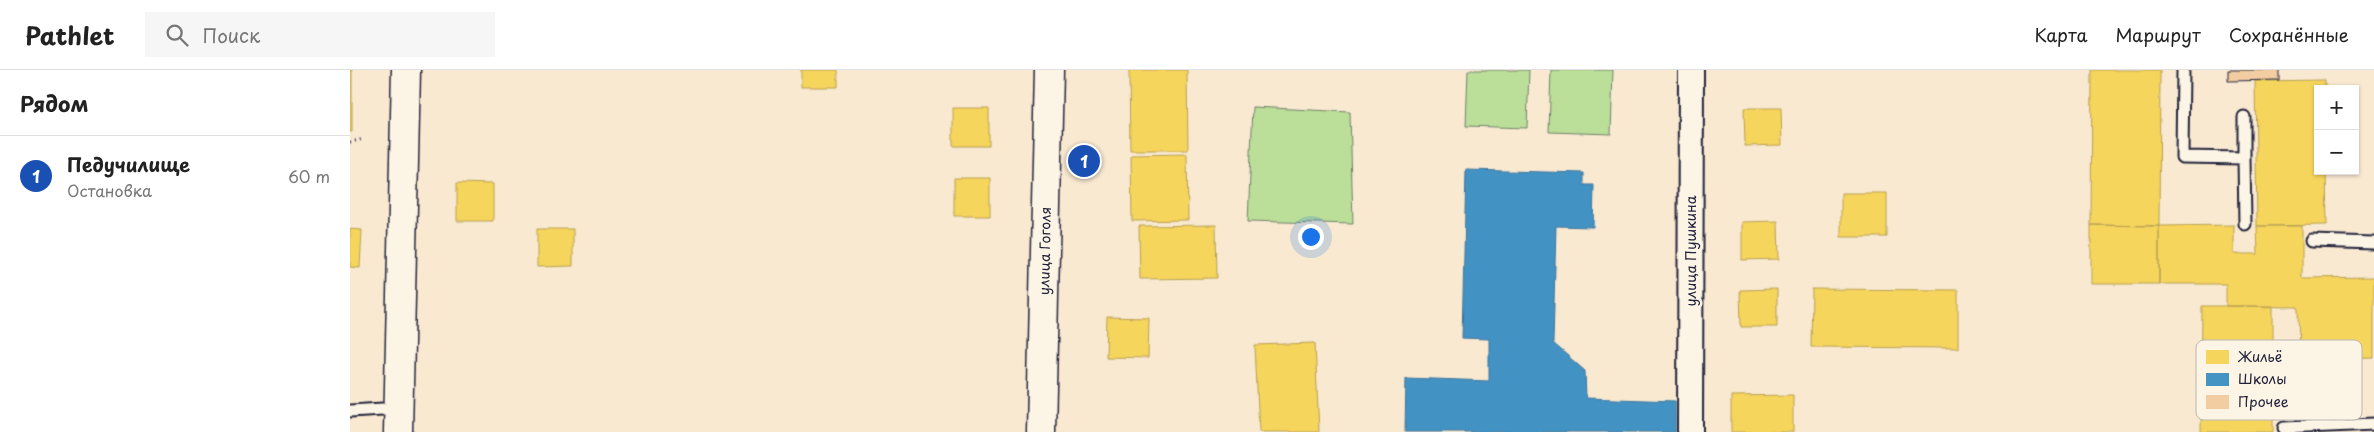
<!DOCTYPE html>
<html lang="ru">
<head>
<meta charset="utf-8">
<style>
	:root { --surface:#fff; --page:#f6f6f6; --text:#222; --muted:#767676; --line:#e0e0e0; --accent:#2563eb }
	body { margin:0; font-family:"Playpen Sans",sans-serif; background:var(--page); color:var(--text) }
	.controls { position:absolute; right:15px; top:15px; display:grid; overflow:hidden; border-radius:0px; box-shadow:0 1px 4px #0004 }
	.controls button { width:45px; height:45px; display:grid; place-items:center; padding:0; border:0; border-bottom:1px solid var(--line); background:var(--surface); color:var(--text); font:25px sans-serif }
	.you { position:absolute; left:960px; top:166px; width:18px; height:18px; margin:-12px; border:4px solid #fff; border-radius:50%; background:#1a73e8; box-shadow:0 0 0 8px #1a73e833 }
	.badge { display:grid; place-items:center; width:32px; height:32px; border-radius:50%; background:var(--accent); color:#fff; font-size:16px; font-weight:700 }
	.pin { position:absolute; translate:-50% -50%; border:2px solid #fff; box-shadow:0 1px 5px #0006 }
	.list { margin:0; padding:0; list-style:none }
	h2 { display:flex; justify-content:space-between; align-items:center; height:65px; margin:0; padding:0 20px; font-size:21px }
	h2 small { font-size:16px; font-weight:400; color:var(--muted) }
	.list li { display:grid; grid-template-columns:32px 1fr auto; gap:15px; align-items:center; box-sizing:border-box; height:80px; padding:0 20px; border-top:1px solid var(--line) }
	.list b { display:block; font-size:19px; white-space:nowrap }
	.list p { margin:0; font-size:16px; white-space:nowrap; color:var(--muted) }
	.list em { font-size:16px; font-style:normal; color:var(--muted) }
	.icon { flex:none; width:28px; height:28px; fill:none; stroke:currentColor; stroke-width:2; stroke-linecap:round; stroke-linejoin:round }
	.map { position:relative; flex:none; width:2024px; height:362px; overflow:hidden }
	header { display:flex; align-items:center; gap:30px; box-sizing:border-box; height:70px; padding:0 25px; background:var(--surface); border-bottom:1px solid var(--line) }
	header strong { font-size:24px }
	nav { display:flex; gap:28px; margin-inline-start:auto; font-size:18px }
	.search { width:350px; height:45px; background:var(--page); display:flex; align-items:center; gap:12px; box-sizing:border-box; padding:0 18px; border-radius:0px; color:var(--muted); font-size:19px }
	main { display:flex }
	aside { flex:1; background:var(--surface) }
	.map>svg:first-child { display:block }
	.green { fill:#bbde98; stroke:#6e806a }
	.homes { fill:#f6d55c; stroke:#b69f52 }
	.schools { fill:#4393c3; stroke:#39719a }
	.building { fill:#f1cda1; stroke:#22223b }
	.lines { fill:none; stroke-linecap:round; stroke-linejoin:round }
	.lane-casing { stroke:#22223b; stroke-width:15 }
	.street-casing { stroke:#22223b; stroke-width:28 }
	.secondary-casing { stroke:#22223b; stroke-width:31 }
	.path { stroke:#22223b; stroke-width:3; stroke-dasharray:1 4; stroke-linecap:butt }
	.lane { stroke:#fcf5e5; stroke-width:11 }
	.street { stroke:#fcf5e5; stroke-width:24 }
	.secondary { stroke:#fcf5e5; stroke-width:28 }
	.labels { text-anchor:middle; stroke-width:5; stroke-linejoin:round; paint-order:stroke }
	.street-label { font-size:14px; fill:#22223b; stroke:#fcf5e5 }
	.key { fill:#fcf5e5; stroke:#bbb6b2; stroke-width:1 }
	.key-label { font-size:14px; fill:#22223b }
</style>
</head>
<body>
<header>
<strong>Pathlet</strong>
<div class="search"><svg class="icon" aria-label="search" viewBox="0 0 24 24"><circle cx="10" cy="10" r="6"/><path d="M15 15l6 6"/></svg>Поиск</div>
<nav><a>Карта</a><a>Маршрут</a><a>Сохранённые</a></nav>
</header>
<main>
<aside>
<h2>Рядом<small></small></h2>
<ul class="list">
<li><span class="badge" style="background:#1a4fb4">1</span><div><b>Педучилище</b><p>Остановка</p></div><em>60 m</em></li>
</ul>
</aside>
<div class="map">
<svg width="2024" height="362" viewBox="0 0 2024 362">
	<rect width="100%" height="100%" fill="#f9e9d1"/>
	<filter id="ink" filterUnits="userSpaceOnUse"><feTurbulence type="fractalNoise" baseFrequency=".02" numOctaves="2"/><feDisplacementMap in="SourceGraphic" scale="10" xChannelSelector="R" yChannelSelector="G"/><feConvolveMatrix kernelMatrix="1 2 1 2 8 2 1 2 1" color-interpolation-filters="sRGB"/></filter>
	<g filter="url(#ink)">
		<path class="green" d="M1118,0H1179L1177,58L1116,56Z
			M1201,0H1263L1261,64L1199,62Z
			M903,37L1000,42L1003,154L898,151Z"/>
		<path class="homes" d="M0,0H2V62H0Z
			M451,0H488V17H451Z
			M779,0H837L838,80H780Z
			M1742,0H1810L1809,156L1741,155Z
			M1975,10V19H1968V101H1976L1977,155L1907,156L1905,11Z
			M603,38H639V76H603Z
			M1394,38H1431L1432,75L1395,76Z
			M837,84L838,150L782,151L781,85Z
			M604,108H640V146H604Z
			M107,113L143,114V151H107Z
			M1491,123H1537V167H1491Z
			M1428,151L1429,189L1392,190V152Z
			M866,155L867,208L790,209L789,156Z
			M1741,155L1809,156V214H1741Z
			M1884,155V184H1908L1907,156H1952V208L2024,207V288L1949,290L1948,237L1876,236V214H1809V156Z
			M0,159L12,160L10,198L0,197Z
			M187,159H223V196L187,197Z
			M1427,219V257H1391L1390,220Z
			M1462,219L1608,220V278L1461,277Z
			M1852,236H1923V362H1851Z
			M757,247L799,248L798,288L756,287Z
			M965,273L969,362H909L905,275Z
			M1443,325V362H1381V326Z"/>
		<path class="schools" d="M1116,100L1234,103V115H1244L1243,157L1206,156L1203,273L1235,301L1236,328L1325,331V362H1055L1056,308L1139,311V269L1112,268Z"/>
		<path class="building" d="M1878,0H1929V10L1878,11Z"/>
		<g class="lines">
			<defs>
				<path id="lane" d="M1833,0L1832,87L1894,88V47
					M1894,88L1895,154
					M1962,171L2024,173
					M0,341L49,338
					M1934,358L2024,354"/>
				<path id="street" d="M1340,362L1341,0"/>
				<path id="secondary" d="M48,362L56,0
					M691,362L699,0"/>
			</defs>
			<use href="#lane" class="lane-casing"/>
			<use href="#street" class="street-casing"/>
			<use href="#secondary" class="secondary-casing"/>
			<path class="path" d="M0,72L14,69"/>
			<use href="#lane" class="lane"/>
			<use href="#street" class="street"/>
			<use href="#secondary" class="secondary"/>
		</g>
	</g>
	<g class="labels">
		<g class="street-label">
			<text transform="translate(695 181) rotate(-89)" y="5">улица Гоголя</text>
			<text transform="translate(1341 181) rotate(-90)" y="5">улица Пушкина</text>
		</g>
	</g>
	<rect x="1846" y="270" width="166" height="80" rx="8" class="key"/>
	<rect x="1856" y="280" width="23" height="14" fill="#f6d55c"/>
	<rect x="1856" y="303" width="23" height="13" fill="#4393c3"/>
	<rect x="1856" y="325" width="23" height="14" fill="#f1cda1"/>
	<g class="key-label">
		<text x="1888" y="292">Жильё</text>
		<text x="1888" y="314">Школы</text>
		<text x="1888" y="337">Прочее</text>
	</g>
</svg>
<div class="controls">
<button>+</button>
<button>−</button>
</div>
<div class="you"></div>
<div class="pin badge" style="left:734px;top:91px;background:#1a4fb4">1</div>
</div>
</main>
</body>
</html>
